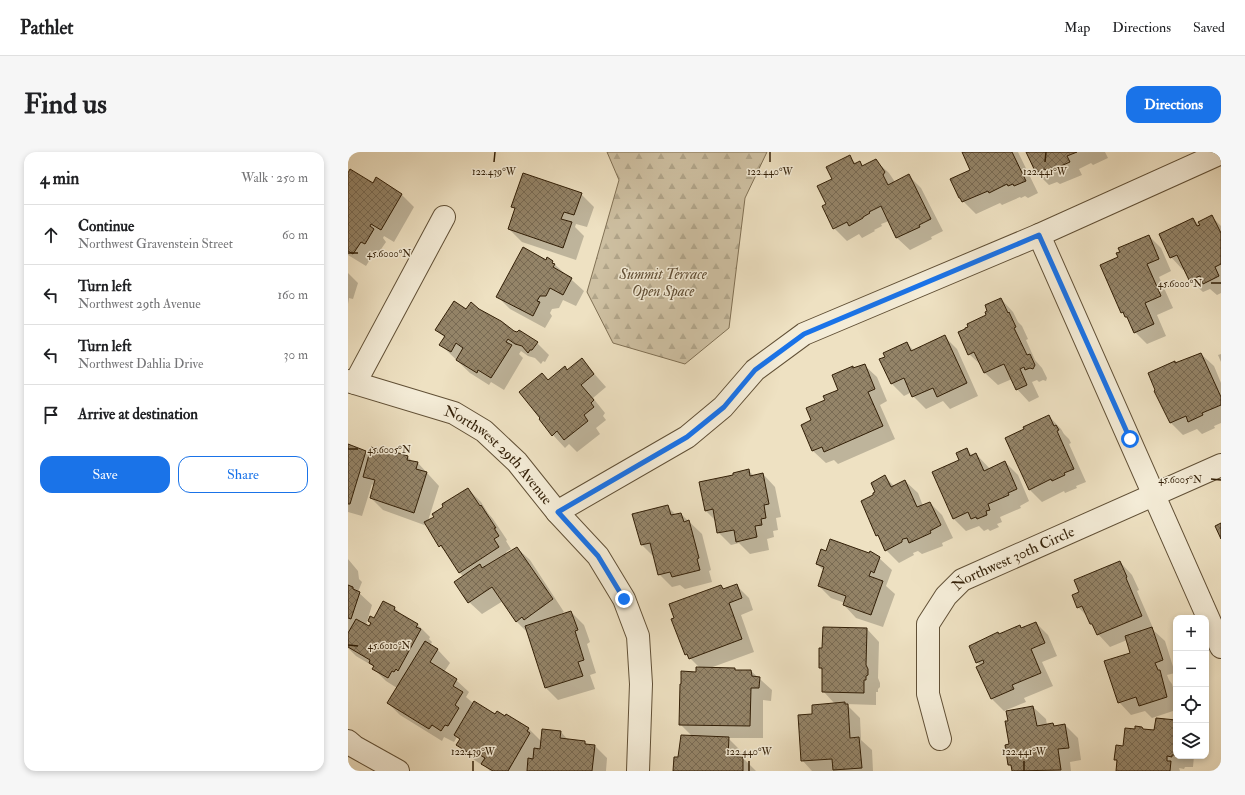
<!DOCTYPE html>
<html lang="en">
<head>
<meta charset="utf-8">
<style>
	:root { --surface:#fff; --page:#f6f6f6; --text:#202124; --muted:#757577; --line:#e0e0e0; --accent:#1a73e8 }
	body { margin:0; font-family:"IM FELL Double Pica",serif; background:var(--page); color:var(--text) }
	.controls { position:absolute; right:12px; bottom:12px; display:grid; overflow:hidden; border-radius:8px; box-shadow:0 2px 6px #0003 }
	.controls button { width:36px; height:36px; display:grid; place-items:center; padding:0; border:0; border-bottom:1px solid var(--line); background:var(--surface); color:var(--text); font:20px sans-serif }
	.stop { position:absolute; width:12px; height:12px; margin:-9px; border:3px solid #1a73e8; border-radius:50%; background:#fff }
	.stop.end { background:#1a73e8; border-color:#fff; box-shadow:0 1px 4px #0008 }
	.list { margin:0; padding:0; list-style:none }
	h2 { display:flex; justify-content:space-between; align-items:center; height:52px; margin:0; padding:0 16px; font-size:17px }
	h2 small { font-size:13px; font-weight:400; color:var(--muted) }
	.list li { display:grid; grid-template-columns:26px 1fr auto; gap:12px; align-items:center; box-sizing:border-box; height:60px; padding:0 16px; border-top:1px solid var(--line) }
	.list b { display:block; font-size:15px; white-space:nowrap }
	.list p { margin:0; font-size:13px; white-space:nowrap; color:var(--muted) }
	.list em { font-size:13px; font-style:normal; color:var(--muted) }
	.actions { display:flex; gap:8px; padding:12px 16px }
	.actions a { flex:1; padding:9px 0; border:1px solid var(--accent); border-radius:12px; text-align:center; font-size:14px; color:var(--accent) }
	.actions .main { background:var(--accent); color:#fff }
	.icon { flex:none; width:22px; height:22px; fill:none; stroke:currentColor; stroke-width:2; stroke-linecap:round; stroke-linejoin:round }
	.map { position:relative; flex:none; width:873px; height:619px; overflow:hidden; border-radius:12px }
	header { display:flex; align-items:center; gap:24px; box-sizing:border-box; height:56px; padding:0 20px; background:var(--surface); border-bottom:1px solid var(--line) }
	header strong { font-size:19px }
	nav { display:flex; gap:22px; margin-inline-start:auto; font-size:14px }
	.intro { display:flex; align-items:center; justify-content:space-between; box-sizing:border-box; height:96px; padding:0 24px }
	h1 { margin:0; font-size:28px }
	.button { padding:10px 18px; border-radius:12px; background:var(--accent); color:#fff; font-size:14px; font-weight:700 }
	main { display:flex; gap:24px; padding:0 24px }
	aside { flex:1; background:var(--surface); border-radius:12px; box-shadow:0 2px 6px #0003 }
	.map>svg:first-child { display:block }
	.forest { fill:url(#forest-firs); stroke:#807054 }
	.shadow { fill:#0003 }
	.building { fill:url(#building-cross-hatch); stroke:#321f07 }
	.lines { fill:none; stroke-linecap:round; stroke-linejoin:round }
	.minor-casing { stroke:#615036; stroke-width:24 }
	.minor { stroke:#f4ecd7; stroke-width:22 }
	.route { stroke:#1a73e8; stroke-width:5 }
	.ticks { fill:none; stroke:#321f07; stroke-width:1.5 }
	.labels { text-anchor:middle; stroke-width:3; stroke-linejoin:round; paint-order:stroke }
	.park-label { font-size:15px; font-style:italic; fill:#614f36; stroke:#f4ecd7 }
	.street-label { font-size:15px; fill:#321f07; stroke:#f4ecd7 }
	.ticks-label { font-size:10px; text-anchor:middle; fill:#321f07; stroke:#f4ecd7; stroke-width:3; stroke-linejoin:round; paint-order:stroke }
</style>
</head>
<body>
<header>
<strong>Pathlet</strong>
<nav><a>Map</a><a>Directions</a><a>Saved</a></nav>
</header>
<div class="intro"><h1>Find us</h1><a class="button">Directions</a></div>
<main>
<aside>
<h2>4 min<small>Walk · 250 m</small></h2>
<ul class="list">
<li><svg class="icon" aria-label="ahead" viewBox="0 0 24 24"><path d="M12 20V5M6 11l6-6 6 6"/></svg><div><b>Continue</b><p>Northwest Gravenstein Street</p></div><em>60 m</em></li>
<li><svg class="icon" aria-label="left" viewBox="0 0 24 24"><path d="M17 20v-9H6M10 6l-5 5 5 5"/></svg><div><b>Turn left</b><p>Northwest 29th Avenue</p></div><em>160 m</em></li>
<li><svg class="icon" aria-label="left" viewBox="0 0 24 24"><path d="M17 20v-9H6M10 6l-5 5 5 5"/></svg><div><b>Turn left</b><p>Northwest Dahlia Drive</p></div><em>30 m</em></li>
<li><svg class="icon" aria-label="arrive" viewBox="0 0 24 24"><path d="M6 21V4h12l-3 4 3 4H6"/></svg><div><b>Arrive at destination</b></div></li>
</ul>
<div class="actions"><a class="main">Save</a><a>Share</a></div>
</aside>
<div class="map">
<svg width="873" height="619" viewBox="0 0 873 619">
	<defs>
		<pattern id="forest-firs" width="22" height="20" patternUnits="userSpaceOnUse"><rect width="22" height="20" fill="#cec0a2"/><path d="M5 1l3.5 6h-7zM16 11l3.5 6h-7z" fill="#b1a58a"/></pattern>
		<pattern id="building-cross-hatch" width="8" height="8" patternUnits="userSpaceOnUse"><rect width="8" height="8" fill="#948468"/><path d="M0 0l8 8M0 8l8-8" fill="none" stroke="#796b54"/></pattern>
	</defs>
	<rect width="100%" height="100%" fill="#eee1c2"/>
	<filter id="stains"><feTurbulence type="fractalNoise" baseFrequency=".005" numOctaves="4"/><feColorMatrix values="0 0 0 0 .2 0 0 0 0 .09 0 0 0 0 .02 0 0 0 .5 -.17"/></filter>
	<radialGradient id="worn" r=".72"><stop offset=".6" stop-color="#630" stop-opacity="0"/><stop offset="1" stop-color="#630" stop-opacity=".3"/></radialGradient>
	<path class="forest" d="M259,0H419L397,46L381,176L337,212L265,191L239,140L271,28Z"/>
	<path class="shadow" d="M615,0H670L690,41L680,46L677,44L673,46L672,45L654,53L652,51L628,62L615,49L623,18Z
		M679,0H757L760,6L745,13L743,11L731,17L734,23L712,32L709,30L701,33L689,21Z
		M501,5L509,12L512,10L516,15L528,9L541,21L547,30L561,24L573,36L595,79L583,85L584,87L562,98L549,86L541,69L533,72L534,74L526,78L527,79L514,86L511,82L499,89L486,76L480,53L485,27Z
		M0,23L54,43L66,55L46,90L36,84L35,86L38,90L29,103L26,101L18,114L0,103Z
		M233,42L246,55L239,75L228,72L227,75L236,84L228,108L174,90L161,77L168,57L165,54Z
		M863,64L873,74V141L869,143L862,137L855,140L842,128L837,117L835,118L823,105L845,67L853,75Z
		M801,84L813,96L823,119L811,125L825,156L809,163L818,184L799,192L787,180L781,168L774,160L772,106Z
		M198,109L204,110L236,139L228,154L215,148L211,156L204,157L202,161L204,164L197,176L162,157L149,144Z
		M0,121L10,131L5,147L1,146L0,152Z
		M653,147L665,160L670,170L674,174L680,187L678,188L687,208L694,216L699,226L698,229L695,228L691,230L689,228L684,230L691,245L681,250L669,237L664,227L650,233L637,221L634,214L621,202L639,164Z
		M118,158H131L165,180L189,191L201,203L197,210L195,209L193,212L187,206L180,204L173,199L171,202L175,206L156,238L143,230L141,233L122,221L93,193L97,186L88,178Z
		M597,185L609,197L630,244L602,257L595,249L578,257L565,244L564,240L556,244L544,232L559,191L566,199Z
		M853,202L866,214L873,231V271L866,274L867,276L854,282L849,277L835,283L822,270L826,210L828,211Z
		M873,202V210L870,203Z
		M234,208L258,235L245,246L257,261L255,264L258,268L248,276L252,282L229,300L221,292L217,296L205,283L192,267L194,222L200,228L216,215L220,219Z
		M516,213L529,225L539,249L532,253L547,287L490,312L486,308L478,311L465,299L454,273L465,269L478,248L491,238L504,215L506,217Z
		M701,264L713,277L716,282L721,287L723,291L721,292L738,330L728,334L729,336L717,341L716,339L694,350L681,337Z
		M0,292L2,294L17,300L22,304L35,300L59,304L65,310L70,311L91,334L80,369L87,365L120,337L133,350L140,361L145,367L159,388L158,389L163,397L158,400L159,402L169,396L182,408L216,460L211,463L223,460L236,473L242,490L239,492L248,521L242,523L247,537L210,548L198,536L180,481L168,469L155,449L134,462L121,450L116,425L111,420L100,402L92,394L79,374L35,358L23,346L26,334L24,332L14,364L0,360Z
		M619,298L625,304L628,302L642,317L657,310L670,323L681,349L672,354L673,356L652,365L654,370L649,372L651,375L642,379L640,377L636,379L631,374L618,379L606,367L585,320L612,309Z
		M401,319L406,324L415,322L427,335L433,365L428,366L430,378L425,379L426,385L419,387L421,398L402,402L391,391L383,393L370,380L368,369L358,359L387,324Z
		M537,325L546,334L557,329L570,341L575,354L582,351L594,363L605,386L594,391L595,394L574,402L570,399L565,401L566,403L551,411L538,398L533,387L529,383L527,343Z
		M319,354L328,363L333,362L354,382L363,418L361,419L364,430L337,437L332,433L324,435L311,422L306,405L294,393L286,363Z
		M531,406L544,418L538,434L547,442L535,475L508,466L496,453L497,451L483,446L471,434L476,419L469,412Z
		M0,407L10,419L11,427L14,430L10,440L24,453L18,473L21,475L26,467L47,456L54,464L69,472L82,485L81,487L84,490L82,494L90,498L102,511L96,520L108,528L121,540L118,545L126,552L147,563L180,576L193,589L213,580L220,588L237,590L240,593L247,594L259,606L258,619H142L134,611V613L122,605L110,593L112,589L109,585L106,590L96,585L94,589L52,563L40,551L49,536L38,529L26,517V515L25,514L8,504L0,496V483L2,481L0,480Z
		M772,410L784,423L791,438L789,439L805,476L804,477L817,489L827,521L819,523L821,528L824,532L828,546V558L804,566L797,559L783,563L771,550L784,502L779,488L762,495L750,482L740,465L730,455L732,441Z
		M388,433L401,446L405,458L393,463L406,500L362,516L387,517L389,519H403L424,538L423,549L415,548V586H380L393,599V606H395L408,619H326L331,606L344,584L332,572L349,521L352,516L338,502L373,434L377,437Z
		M688,471L700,483L709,504L694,510L705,534L676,546L678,550L656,559L644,547L633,514L629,510L651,483L672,474L674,476Z
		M519,477L531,490L530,526L532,531V535L530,537V540H528V553L498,552L512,566L513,588L524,598L525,619H464L454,608L466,563L487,552L475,539V519L472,516Z
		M685,555L698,567L699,573L705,572L707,575L717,573L730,586L733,608L722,610L723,619H665V616L661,613V570Z
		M828,569V604H846L845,615H837L836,617L831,616L832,619H769L770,610L767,607L788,578L794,576L797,578L807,579Z"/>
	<path class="building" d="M614,0H664L678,29L666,34L665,32L660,34L659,32L641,41L640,39L614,50L612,46H611L602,27L622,18Z
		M678,0H729L719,4L722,10L699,20L697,17L688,21Z
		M502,3L506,12L512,9L514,14L528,7L537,20L535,23L540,33L561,22L583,67L571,73L572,75L548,86L533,54L521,60L522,61L515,65V66L501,74L499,70L485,77L474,54L478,52L469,34L484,27L478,15Z
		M2,17L25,31L28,25L54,42L33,78L23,72L22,74L26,77L17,92L13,90L5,102L0,99V21Z
		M175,21L234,41L226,63L216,60L213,67L224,70L215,96L160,77L167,56L163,55Z
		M864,63L873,81V112L867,115L871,124L855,132L852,124L841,128L829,103L822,106L811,82L845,66L849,74L852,73L850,70Z
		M801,83L811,107L799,112L813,144L797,151L806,172L786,181L779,165H777L775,160L773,161L752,113L770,105L768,101L772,100L770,96Z
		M175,95L198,108L199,105L205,109L204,111L207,112L205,115L224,126L215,143L202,136L198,144H192L189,149L192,150L185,164L148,145Z
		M653,146L660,161L661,160L668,175L666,176L679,203L682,202L687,213L685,217L682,216L677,218L676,215L672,217L679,233L668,238L656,212L636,221L626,200L620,203L610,180L617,177V176L620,175L619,172L638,163L637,160L639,159L637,153Z
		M106,149L118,157L123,150L131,157L153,169L166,179L169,180L171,178L190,190L184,198H182L180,201L174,194L167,192L160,187L158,190L164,193L143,226L130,218L129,221L108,208L115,196L108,191L103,200L91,193L97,184L87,178Z
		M597,183L619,231L589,245L585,236L564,245L556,226L543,232L531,207L537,205L535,201L559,190L563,199Z
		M853,201L873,245V253L854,261L855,263L840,270L838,264L822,271L806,239L807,238L800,221L827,209V211Z
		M234,206L246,222L233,233L246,248L243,251L246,255L236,263L240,269L216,288L209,279L204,284L191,267L192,266L171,240L194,221L200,228L217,214L219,218Z
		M517,212L527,237L520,240L535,274L476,300L474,295L464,299L453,273L463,268L458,256L477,248L475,244L490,238L484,223L505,214V216Z
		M701,263L706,274L708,273L711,278L709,279L726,317L716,321L717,323L704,329L703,327L681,338L657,286L676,277L675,275Z
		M0,292L18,299L2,352H0Z
		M23,295L34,299L35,296L60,304L59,308L70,310L68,317L79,320L66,361L22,346L27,328L15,325Z
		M619,296L622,304L628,301L636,319L657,309L669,337L660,341L661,343L640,352L642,358L638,359L639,363L629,367L628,365L623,367L620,360L605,367L584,320L611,308L608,301Z
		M401,317L402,324L415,321L421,352L416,353L418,366L413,367L414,373L407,374L409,385L388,390L386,378L369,381L365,357L357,359L351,330L385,323V321Z
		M537,323L543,335L557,328L569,355L582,350L593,373L582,379L583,381L561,391L559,386L555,387L554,388V390L537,399L530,383L528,384L513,349L525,343V341L527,340L523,331Z
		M120,336L132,354L133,353L148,376H146L151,384L146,387L151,395L111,421L93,393L91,395L76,370L86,365L84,362L95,355L94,352Z
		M320,353L323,363L333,361L336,370L341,368L351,406L349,407L352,418L324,425L322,420L310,423L302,391L293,393L284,362Z
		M873,371V387L867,374Z
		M482,387L521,401L522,399L532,405L526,421L523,419L521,424L535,429L523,463L495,453L498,444L470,434L476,415L468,412L473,397L478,399Z
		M169,395L205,447L176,468L174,465L168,470L144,435L120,451L106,430L132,412L134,416Z
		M772,409L779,425L778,426L794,464L749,483L744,472H742L734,454L729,456L724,443L731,440L726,428Z
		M389,432L394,446L381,451L394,487L341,507L339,502L337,503L323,467L326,466L321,452L373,433L375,437Z
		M0,433L5,435V437L12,440L3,467L0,466Z
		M35,449L47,455L46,458L70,472L68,475L73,477L50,519L48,517L46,520L44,519L40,526L24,517L26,514L21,511L22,508L0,495V481L8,467L21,474L23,471L20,469L22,464L26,466Z
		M223,459L230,478L227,479L236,508L230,510L235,524L197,536L177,474Z
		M688,470L697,491L683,497L693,521L664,533L666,537L643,547L628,515L636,511L635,508L628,511L621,494L650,480L651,482L672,473L673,476Z
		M475,475L519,476L518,513L520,517V523L518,524V528H516V541L474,540V516H471V496H474Z
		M804,475L815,508L807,511L810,518H812L819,545L791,554L788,545L770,551L756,509L782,501L777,484Z
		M77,489L90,497L82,510L109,527L105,534L115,540L107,553L111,556L100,574L97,573L93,579L84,573L81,577L39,551Z
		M348,515L387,516V518H403L404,524L412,525L411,536H403L402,574L331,573L332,532H333V519L348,520Z
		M126,549L147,562L149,559L157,564L158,562L181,576L179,579L182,581L160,619H145L133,612L137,606L129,601L128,603L122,599L121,601L108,593L112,587L106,583Z
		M497,550V552H500L502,586L511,585L514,616L485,618L484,607L453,609L450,563L464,562V553Z
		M685,554L689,574L705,571L706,574L717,572L721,596L710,597L713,618L664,619L663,613H660L657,593L661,592L657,569H660L658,559Z
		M808,566L828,568V603H824V605L819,604V609H823L822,619H768L769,608H766L768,593L775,594L777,576L787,577V574L794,575L795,577L806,578Z
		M194,577L213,579L212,586L237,589V592L247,593L244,619H179L180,606L185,607L186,596L192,597Z
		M333,583L381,585L380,604L395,605V619H325L326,605H330Z"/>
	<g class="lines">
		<defs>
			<g id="minor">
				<path d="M691,83L873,495"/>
				<path id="s1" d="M0,229L106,261L136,279L169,310L209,360L250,404L276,447L290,484L293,532L290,619"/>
				<path d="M7,231L96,65"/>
				<path d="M209,360L339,285L375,255L407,218L456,182L691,83L873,1"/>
				<path id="s2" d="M592,587L580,542V472L598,444L614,428L873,313"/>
				<path d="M0,589L7,595L50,619"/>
			</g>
		</defs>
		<use href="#minor" class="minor-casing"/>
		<use href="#minor" class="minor"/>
	</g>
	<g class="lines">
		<path class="route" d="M276,447L250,404L210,360L339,285L376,255L407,218L456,182L691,83L782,287"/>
	</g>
	<path class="ticks" d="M146,10L147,0M422,10V0M697,10L698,0M0,101H10M863,131H873M0,297H10M863,327L873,328M0,493L10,494M125,619V609M401,619V609M676,619V609"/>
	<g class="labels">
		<g class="park-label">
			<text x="315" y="127">Summit Terrace<tspan x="315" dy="17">Open Space</tspan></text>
		</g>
		<g class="street-label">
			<text dy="5" stroke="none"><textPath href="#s1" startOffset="172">Northwest 29th Avenue</textPath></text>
			<text dy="5" stroke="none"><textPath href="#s2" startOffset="228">Northwest 30th Circle</textPath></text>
		</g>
	</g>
	<g class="ticks-label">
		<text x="146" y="23">122.439°W</text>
		<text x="422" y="23">122.440°W</text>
		<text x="697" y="23">122.441°W</text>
		<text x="41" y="105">45.6000°N</text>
		<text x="832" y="135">45.6000°N</text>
		<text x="41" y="301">45.6005°N</text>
		<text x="832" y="331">45.6005°N</text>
		<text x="41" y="497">45.6010°N</text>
		<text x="125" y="603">122.439°W</text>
		<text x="401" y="603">122.440°W</text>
		<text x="676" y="603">122.441°W</text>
	</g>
	<rect width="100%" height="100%" filter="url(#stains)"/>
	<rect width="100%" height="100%" fill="url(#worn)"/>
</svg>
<div class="controls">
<button>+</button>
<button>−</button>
<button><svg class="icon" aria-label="locate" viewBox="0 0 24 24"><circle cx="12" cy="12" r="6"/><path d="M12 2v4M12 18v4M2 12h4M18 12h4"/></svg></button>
<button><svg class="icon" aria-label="layers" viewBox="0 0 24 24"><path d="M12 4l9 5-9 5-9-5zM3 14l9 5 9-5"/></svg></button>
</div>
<div class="stop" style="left:782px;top:287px"></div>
<div class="stop end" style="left:276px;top:447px"></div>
</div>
</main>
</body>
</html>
